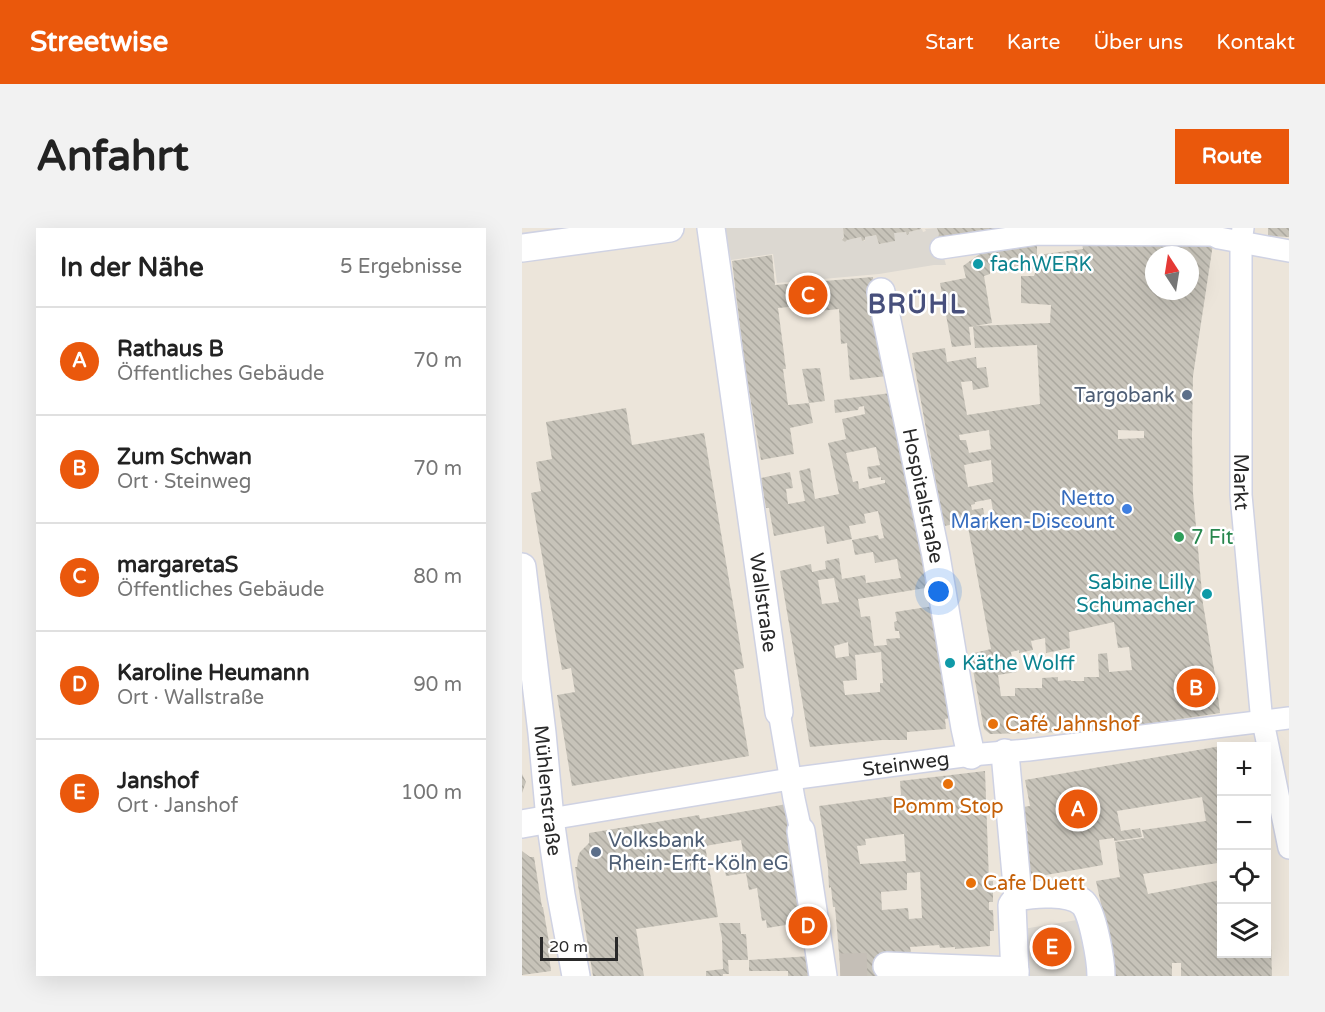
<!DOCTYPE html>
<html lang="de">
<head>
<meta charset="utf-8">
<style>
	:root { --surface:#fff; --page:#f2f2f2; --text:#222; --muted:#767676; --line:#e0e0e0; --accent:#ea580c }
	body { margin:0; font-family:"Varela Round",sans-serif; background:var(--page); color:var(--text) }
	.controls { position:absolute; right:18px; bottom:18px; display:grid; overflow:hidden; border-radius:0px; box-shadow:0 6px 24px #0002 }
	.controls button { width:54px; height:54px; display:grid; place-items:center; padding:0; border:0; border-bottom:2px solid var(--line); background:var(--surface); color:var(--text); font:30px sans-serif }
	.compass { position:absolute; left:623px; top:18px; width:54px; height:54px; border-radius:50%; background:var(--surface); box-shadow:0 6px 24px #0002; rotate:348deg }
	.scale { position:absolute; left:18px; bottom:15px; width:78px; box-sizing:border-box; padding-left:6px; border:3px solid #292929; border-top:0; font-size:16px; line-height:21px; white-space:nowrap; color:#292929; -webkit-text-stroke:4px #fff; paint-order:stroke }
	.you { position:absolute; left:417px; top:364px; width:21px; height:21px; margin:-15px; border:4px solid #fff; border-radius:50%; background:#1a73e8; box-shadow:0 0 0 9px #1a73e833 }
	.badge { display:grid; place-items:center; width:39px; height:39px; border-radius:50%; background:var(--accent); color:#fff; font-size:20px; font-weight:700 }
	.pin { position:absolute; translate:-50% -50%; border:3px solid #fff; box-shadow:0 2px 6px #0006 }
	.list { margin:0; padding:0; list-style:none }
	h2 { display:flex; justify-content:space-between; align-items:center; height:78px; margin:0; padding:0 24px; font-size:26px }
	h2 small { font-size:20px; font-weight:400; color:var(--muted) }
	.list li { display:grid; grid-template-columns:39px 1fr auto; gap:18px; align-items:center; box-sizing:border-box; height:108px; padding:0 24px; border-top:2px solid var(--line) }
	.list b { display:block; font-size:22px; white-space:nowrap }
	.list p { margin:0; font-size:20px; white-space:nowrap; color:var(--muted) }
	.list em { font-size:20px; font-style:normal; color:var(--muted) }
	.icon { flex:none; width:33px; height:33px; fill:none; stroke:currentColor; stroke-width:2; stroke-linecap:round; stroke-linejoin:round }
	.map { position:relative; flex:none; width:767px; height:748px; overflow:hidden; border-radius:0px }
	header { display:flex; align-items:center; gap:36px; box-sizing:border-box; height:84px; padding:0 30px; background:var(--accent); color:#fff }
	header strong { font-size:28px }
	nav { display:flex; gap:33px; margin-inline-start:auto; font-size:21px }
	.intro { display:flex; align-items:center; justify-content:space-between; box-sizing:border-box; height:144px; padding:0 36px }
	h1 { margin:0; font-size:42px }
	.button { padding:15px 27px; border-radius:0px; background:var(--accent); color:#fff; font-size:21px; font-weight:700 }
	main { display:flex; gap:36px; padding:0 36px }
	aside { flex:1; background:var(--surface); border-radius:0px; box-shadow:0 6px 24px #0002 }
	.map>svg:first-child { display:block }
	.plaza { fill:#dcd8d1 }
	.building { fill:url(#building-back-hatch); fill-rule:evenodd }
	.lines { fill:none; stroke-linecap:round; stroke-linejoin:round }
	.minor-tunnel { stroke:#c5bfb7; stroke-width:27; stroke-dasharray:27 14; stroke-linecap:butt }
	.pedestrian-casing { stroke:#cfd2e3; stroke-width:24 }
	.minor-casing { stroke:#cfd2e3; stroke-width:30 }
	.pedestrian { stroke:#fff; stroke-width:21 }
	.minor { stroke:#fff; stroke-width:27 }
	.culture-dot { fill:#0f9aa8; stroke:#fff; stroke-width:2 }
	.service-dot { fill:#5c6f8a; stroke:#fff; stroke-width:2 }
	.shop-dot { fill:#3f7fe0; stroke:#fff; stroke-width:2 }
	.leisure-dot { fill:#2e9e5b; stroke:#fff; stroke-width:2 }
	.food-dot { fill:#e8710a; stroke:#fff; stroke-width:2 }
	.labels { text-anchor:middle; stroke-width:5; stroke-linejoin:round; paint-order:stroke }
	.culture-label { font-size:20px; fill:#0d838f; stroke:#fff; text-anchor:start }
	.service-label { font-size:20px; fill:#4e5e75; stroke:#fff; text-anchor:end }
	.street-label { font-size:20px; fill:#292929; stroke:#fff }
	.shop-label { font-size:20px; fill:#366cbe; stroke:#fff; text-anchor:end }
	.leisure-label { font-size:20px; fill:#27864d; stroke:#fff; text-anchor:start }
	.food-label { font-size:20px; fill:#c56008; stroke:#fff; text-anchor:start }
	.district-label { font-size:26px; font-weight:bold; letter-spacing:1.5px; fill:#474f7c; stroke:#fff }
</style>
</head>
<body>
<header>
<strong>Streetwise</strong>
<nav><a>Start</a><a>Karte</a><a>Über uns</a><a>Kontakt</a></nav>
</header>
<div class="intro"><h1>Anfahrt</h1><a class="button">Route</a></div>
<main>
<aside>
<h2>In der Nähe<small>5 Ergebnisse</small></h2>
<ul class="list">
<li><span class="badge">A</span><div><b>Rathaus B</b><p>Öffentliches Gebäude</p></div><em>70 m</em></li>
<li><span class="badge">B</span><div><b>Zum Schwan</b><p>Ort · Steinweg</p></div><em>70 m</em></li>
<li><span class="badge">C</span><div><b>margaretaS</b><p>Öffentliches Gebäude</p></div><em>80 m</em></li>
<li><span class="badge">D</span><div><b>Karoline Heumann</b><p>Ort · Wallstraße</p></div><em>90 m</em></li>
<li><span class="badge">E</span><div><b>Janshof</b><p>Ort · Janshof</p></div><em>100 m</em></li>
</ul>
</aside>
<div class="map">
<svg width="767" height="748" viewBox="0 0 767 748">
	<defs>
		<pattern id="building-back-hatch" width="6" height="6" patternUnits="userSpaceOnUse" patternTransform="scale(1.5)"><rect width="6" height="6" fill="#c7c3b9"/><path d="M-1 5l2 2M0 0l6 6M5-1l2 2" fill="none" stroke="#aba89f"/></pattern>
	</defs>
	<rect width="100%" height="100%" fill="#ece5da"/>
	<path class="plaza" d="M202,0H321L322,9L320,11L323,14L324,12L339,9L340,13H343V9L354,7L357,16L372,13V5L384,4L385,7L387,4L400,1L401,4L404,3L403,1L415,0L417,6L416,9L424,37H412L357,46L255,55L251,26L209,32Z
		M555,692L570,737L569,748H498L495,702Z"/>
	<path class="building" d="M321,0H399V1L387,4V6L385,7L384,4L372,5L373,13L357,16L354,7L343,9V12L340,13L339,9L325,12L323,14L320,12L322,9Z
		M415,0H477L478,5L474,1L450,5L451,9H448L447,5L423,8L424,13H420V9H416L417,6Z
		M746,0H767V9L746,8Z
		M560,15L691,16L671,148L670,208L671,265L681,376L694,453L698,485L580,503L468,506L462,501L448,426L469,421L446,299L441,300L439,295L422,298L390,125L423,120L425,134L454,129L455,140L464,139L467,159L451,162L450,153L439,154L445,187L518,176L515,117L453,120L451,98L528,95L529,77L499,75V48H512L513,45H515V41L490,42V34L471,35V33H468V46L462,48L470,95L447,99L449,117L430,119L418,55L444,50L441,38L466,20L515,17V27L561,21ZM632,27H668V63H632ZM467,202L469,221L447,225L444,212H438L437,207ZM596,202L622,203V210L596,211ZM469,232L471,254L446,259L442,237ZM469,271L472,289L463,290L461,280L450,282L449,277L453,276V274ZM592,394L596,420L607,419L610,442L587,444L585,425L576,426L577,449H562V453H549V452L536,453V449L520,450V460H493V468H479L476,447L495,444L493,430H490L489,424L497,422V425L511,422L509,413L523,410L524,425L548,420L547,404Z
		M250,27L253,57L351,49L353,78L366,148L328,152L325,115L319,116L317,81L288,84V77L256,80L264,141H261L266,177L287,175L291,195L268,200L272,226L239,232L223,140L210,33Z
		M298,140L303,173L287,175L280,141Z
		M369,165L410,359L336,371L339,389L348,388L352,418L365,417L364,411L378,410L377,403H373L372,394L375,393L373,384L412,378L429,490L423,491L424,501L385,504V512H360L288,519L258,343L289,336L290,344L304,341L303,333L317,330L320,351L343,347L344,355L379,350L377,342L375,331L353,335L351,324L333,327L330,312L356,307L357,311L362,310L356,283L342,286L344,295L327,298L330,311L305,316L302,298L252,308L247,280H244L239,250L268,244L271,260L264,261L266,276L283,273L277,243L288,240L293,271L317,266L306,215L324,211L320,191L343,186L342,178L337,179L336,182L313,185L312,172ZM354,219L358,237L345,239L347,251L359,249V252H363V255L337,261L336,253L331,254L324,225ZM312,350L317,374L300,376L296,352ZM326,414L327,428L314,430L312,418ZM359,424L361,455H358V464L323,467L321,453L335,452L333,427Z
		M104,180L110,217L182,205L222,440L212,442L227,528L50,558L35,467L53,464L49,440L40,442L9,265L19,263L14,234L30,231L24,194Z
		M699,518V648H698L696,635L621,646L626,666L699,652V726H744V690H746L749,715L750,748H659V735H650V748H591L592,736L574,653L598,649L593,614L622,610L620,602L684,593L680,569L595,583L599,603L618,600L620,609L592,613V610L577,612L581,637L507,650L499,604L506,603L501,579L508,578L503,552Z
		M463,543L467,653H471V674H467V682H471L472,703H468V718L433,721V719L418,720L417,717L388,719L389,725H364L366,748H319L313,679H311L309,659L307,660L306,640L297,578L379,567L378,553ZM382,606L384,633L338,636L335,618L344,617L343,611ZM398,644L400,690L387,691L386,680L360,682L359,664L385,662V645Z
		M0,546L4,554L0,565Z
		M265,576L283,694L245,700L244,692L240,693L235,660L227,662L224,645L204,648L202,638L223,635L219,612L183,618L196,689L114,701L122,748H71L53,639H55L56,629L58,624L67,615V605L177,587L178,591Z
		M0,623L8,629H12L20,679H21L28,720H26L29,743L0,747Z
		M197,695H218L219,706H224L226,732H206L207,746H201V748H184V743L201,741L200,710Z
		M289,728V748H266V743H227V732Z"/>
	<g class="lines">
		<path class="minor-tunnel" d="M318,739L365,738"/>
		<defs>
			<g id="pedestrian">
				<path id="s1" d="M721,0L719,14V267L739,484L767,620"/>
				<path d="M419,20L515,6L691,7L697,10L767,23"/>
				<path d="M257,484L272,571L279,603"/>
				<path id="s2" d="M28,591L268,551L449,527L506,522L767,490"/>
			</g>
			<g id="minor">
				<path id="s3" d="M189,0L257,484"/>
				<path d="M0,20L148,0"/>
				<path id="s4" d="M359,64L414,328L443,500L449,527"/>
				<path id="s5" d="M0,339L20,505L28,591L39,667L54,748"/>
				<path d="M483,525L496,669L490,677L493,748"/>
				<path d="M0,596L28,591"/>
				<path d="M279,603L301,748"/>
				<path d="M496,669C512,665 548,663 561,675C571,685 579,733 579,748"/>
				<path d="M365,738L493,743"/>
			</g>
		</defs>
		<use href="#pedestrian" class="pedestrian-casing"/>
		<use href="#minor" class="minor-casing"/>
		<use href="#pedestrian" class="pedestrian"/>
		<use href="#minor" class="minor"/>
	</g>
	<g class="culture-dot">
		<circle cx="456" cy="36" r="6"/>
		<circle cx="685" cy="366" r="6"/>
		<circle cx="428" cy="435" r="6"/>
	</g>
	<g class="service-dot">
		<circle cx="665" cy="167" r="6"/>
		<circle cx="74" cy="624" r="6"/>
	</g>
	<circle class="shop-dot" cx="605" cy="281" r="6"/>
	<circle class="leisure-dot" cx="657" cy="309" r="6"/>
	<g class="food-dot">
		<circle cx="471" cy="496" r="6"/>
		<circle cx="426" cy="556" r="6"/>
		<circle cx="449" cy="655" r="6"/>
	</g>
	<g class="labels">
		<g class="culture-label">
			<text x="468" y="43">fachWERK</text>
			<text x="673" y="361" text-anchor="end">Sabine Lilly<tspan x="673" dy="23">Schumacher</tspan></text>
			<text x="440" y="442">Käthe Wolff</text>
		</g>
		<g class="service-label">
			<text x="653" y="174">Targobank</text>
			<text x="86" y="619" text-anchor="start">Volksbank<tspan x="86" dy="23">Rhein-Erft-Köln eG</tspan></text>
		</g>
		<g class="street-label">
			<text dy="7" stroke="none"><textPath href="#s1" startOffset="254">Markt</textPath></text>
			<text dy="7" stroke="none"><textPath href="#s4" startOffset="208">Hospitalstraße</textPath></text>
			<text dy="7" stroke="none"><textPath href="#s3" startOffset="378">Wallstraße</textPath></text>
			<text dy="7" stroke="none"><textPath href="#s2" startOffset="360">Steinweg</textPath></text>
			<text dy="7" stroke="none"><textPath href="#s5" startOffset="225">Mühlenstraße</textPath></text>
		</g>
		<g class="shop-label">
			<text x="593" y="277">Netto<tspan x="593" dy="23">Marken-Discount</tspan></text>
		</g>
		<g class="leisure-label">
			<text x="669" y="316">7 Fit</text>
		</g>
		<g class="food-label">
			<text x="483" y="503">Café Jahnshof</text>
			<text x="426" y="585" text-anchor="middle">Pomm Stop</text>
			<text x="461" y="662">Cafe Duett</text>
		</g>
		<g class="district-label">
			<text x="395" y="85">BRÜHL</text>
		</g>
	</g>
</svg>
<div class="controls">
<button>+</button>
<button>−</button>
<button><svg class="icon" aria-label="locate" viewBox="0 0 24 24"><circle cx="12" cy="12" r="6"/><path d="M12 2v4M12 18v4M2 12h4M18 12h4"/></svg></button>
<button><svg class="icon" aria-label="layers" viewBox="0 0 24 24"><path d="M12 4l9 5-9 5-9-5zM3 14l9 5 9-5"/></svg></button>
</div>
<svg class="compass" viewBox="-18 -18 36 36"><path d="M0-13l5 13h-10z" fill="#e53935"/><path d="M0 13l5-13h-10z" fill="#767676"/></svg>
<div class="scale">20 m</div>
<div class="you"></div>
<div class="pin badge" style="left:556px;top:581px">A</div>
<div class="pin badge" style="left:674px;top:460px">B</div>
<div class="pin badge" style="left:286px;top:67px">C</div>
<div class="pin badge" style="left:286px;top:698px">D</div>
<div class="pin badge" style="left:530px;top:719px">E</div>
</div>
</main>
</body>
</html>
